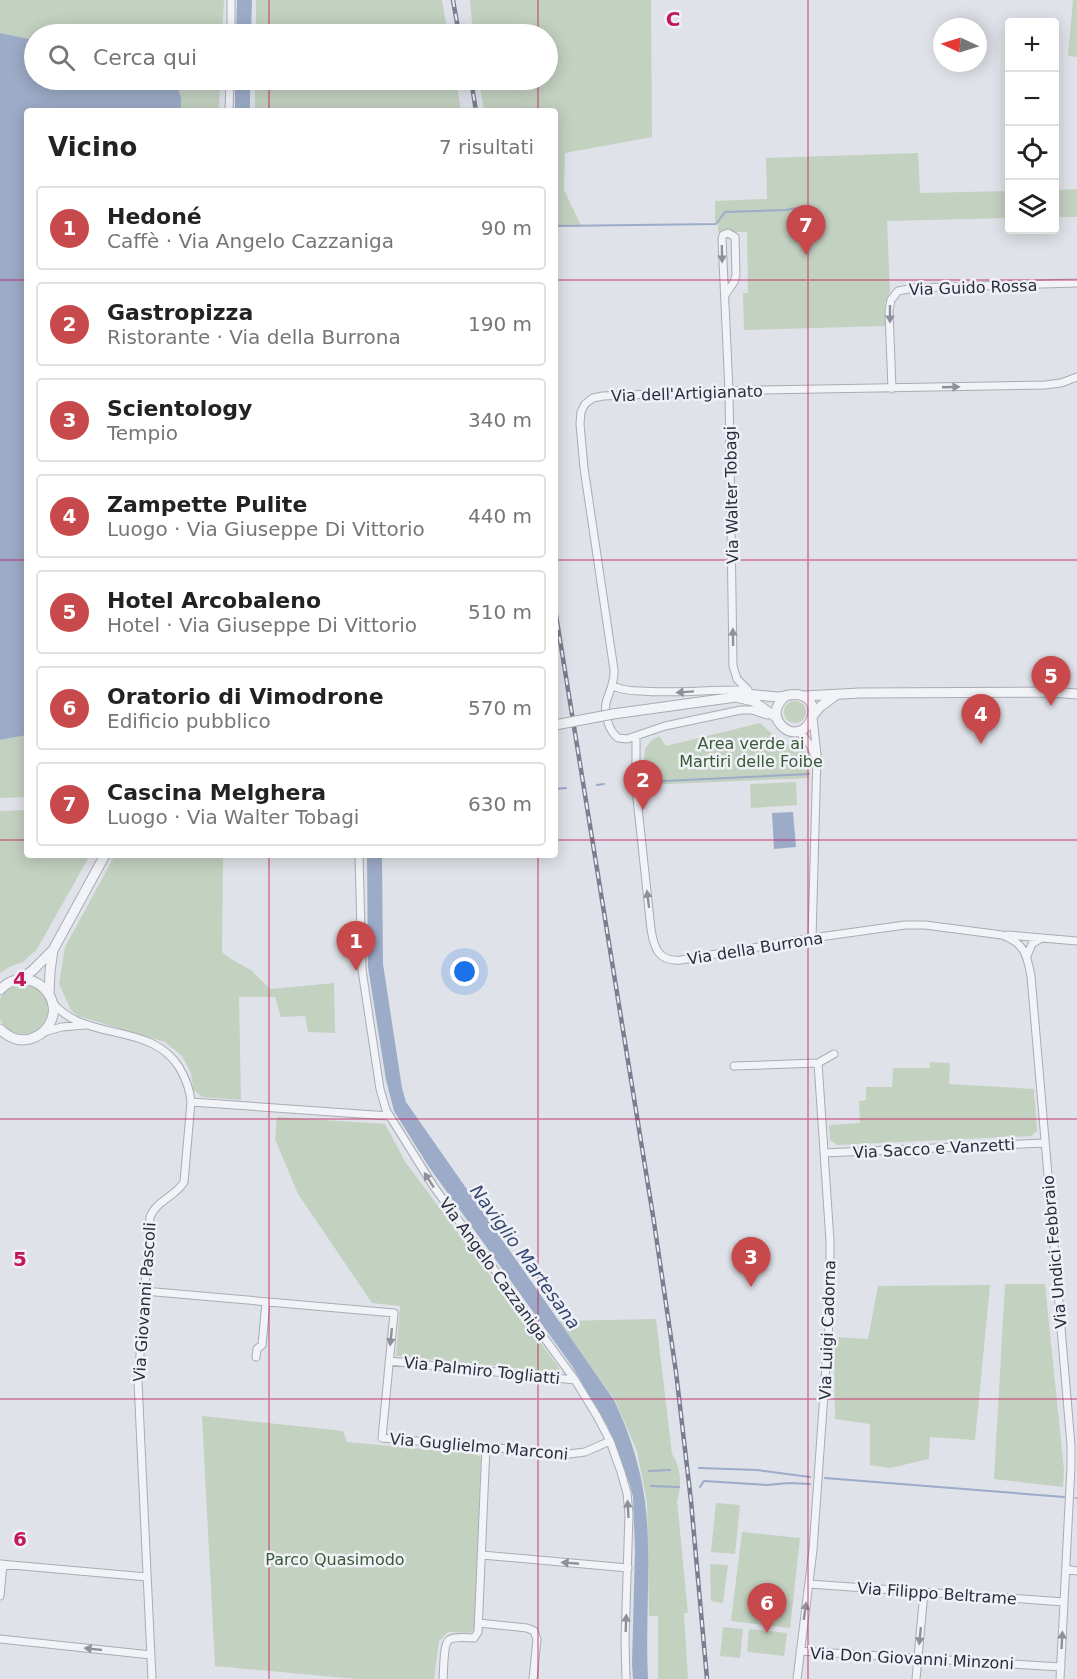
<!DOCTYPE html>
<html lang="it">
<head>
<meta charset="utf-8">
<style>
	:root { --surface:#fff; --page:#f6f6f6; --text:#222; --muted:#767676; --line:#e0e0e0; --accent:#c8494b }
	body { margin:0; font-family:"DejaVu Sans",sans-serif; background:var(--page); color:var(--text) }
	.controls { position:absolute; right:18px; top:18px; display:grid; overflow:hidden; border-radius:6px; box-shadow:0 3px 15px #0003 }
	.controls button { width:54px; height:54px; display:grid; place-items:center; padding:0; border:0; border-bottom:2px solid var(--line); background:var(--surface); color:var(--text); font:30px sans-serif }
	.compass { position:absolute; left:933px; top:18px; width:54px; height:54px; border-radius:50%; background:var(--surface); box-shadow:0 3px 15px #0003; rotate:274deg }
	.you { position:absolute; left:465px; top:972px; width:21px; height:21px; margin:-15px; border:4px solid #fff; border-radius:50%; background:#1a73e8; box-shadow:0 0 0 9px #1a73e833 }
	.badge { display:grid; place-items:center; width:39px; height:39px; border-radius:50%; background:var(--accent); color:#fff; font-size:20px; font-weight:700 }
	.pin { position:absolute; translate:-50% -50px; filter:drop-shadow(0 2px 3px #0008) }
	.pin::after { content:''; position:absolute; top:32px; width:21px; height:18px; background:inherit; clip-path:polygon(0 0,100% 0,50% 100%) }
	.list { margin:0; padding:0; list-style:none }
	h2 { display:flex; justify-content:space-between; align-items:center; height:78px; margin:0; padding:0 24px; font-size:26px }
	h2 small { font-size:20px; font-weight:400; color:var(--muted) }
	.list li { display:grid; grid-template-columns:39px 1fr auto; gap:18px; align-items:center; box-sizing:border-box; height:84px; margin:0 12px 12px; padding:0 12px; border:2px solid var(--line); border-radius:6px }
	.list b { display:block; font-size:22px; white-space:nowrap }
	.list p { margin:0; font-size:20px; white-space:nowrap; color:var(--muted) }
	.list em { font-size:20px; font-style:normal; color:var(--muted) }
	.icon { flex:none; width:33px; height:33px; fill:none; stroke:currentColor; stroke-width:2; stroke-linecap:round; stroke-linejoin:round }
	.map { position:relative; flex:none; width:1077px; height:1679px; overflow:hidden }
	.search { position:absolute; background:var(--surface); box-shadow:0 3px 15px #0003; left:24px; top:24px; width:534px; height:66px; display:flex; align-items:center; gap:15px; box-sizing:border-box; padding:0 21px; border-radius:33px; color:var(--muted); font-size:22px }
	.panel { position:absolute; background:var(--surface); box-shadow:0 3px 15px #0003; left:24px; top:108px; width:534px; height:750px; border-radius:6px }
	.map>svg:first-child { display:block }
	.green { fill:#c3d1c1 }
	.water { fill:#9cabc7 }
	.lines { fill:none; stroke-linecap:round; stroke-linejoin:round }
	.stream { stroke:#9cabc7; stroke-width:2 }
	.minor-casing { stroke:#a8acb5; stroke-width:9 }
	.tertiary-casing { stroke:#a8acb5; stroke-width:11 }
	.minor { stroke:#f2f3f6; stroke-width:7 }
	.tertiary { stroke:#f2f3f6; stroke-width:9 }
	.rail-casing { stroke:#797f91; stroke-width:4.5 }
	.rail { stroke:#eff1f6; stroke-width:2; stroke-dasharray:7; stroke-linecap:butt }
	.tertiary-bridge-casing { stroke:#a8acb5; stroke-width:11; stroke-linecap:butt }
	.tertiary-bridge { stroke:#f2f3f6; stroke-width:9 }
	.oneway { fill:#8e909a }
	.grid { fill:none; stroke:#c2185b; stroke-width:1.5; stroke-opacity:0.55 }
	.labels { text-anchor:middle; stroke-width:5; stroke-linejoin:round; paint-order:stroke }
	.street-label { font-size:16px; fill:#292e3e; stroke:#eff1f6 }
	.park-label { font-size:16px; fill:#395937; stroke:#eff1f6 }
	.water-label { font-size:18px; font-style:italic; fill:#354771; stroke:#eff1f6 }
	.grid-label { font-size:20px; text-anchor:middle; font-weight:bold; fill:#c2185b; stroke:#eff1f6; stroke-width:5; stroke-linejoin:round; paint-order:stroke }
</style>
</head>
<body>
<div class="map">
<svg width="1077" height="1679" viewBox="0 0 1077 1679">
	<rect width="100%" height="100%" fill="#dfe2e8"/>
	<path class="green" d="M0,0H224L222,34H34V40L0,33Z
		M256,0H442L448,34H256Z
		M470,0H651L652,137L565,153L564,190L582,227L555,226V111H484L479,80H548V34H473Z
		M1073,0H1077V57L1068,56Z
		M175,80H220L219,111H181V97Z
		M255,80H456L461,111H255Z
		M918,153L920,193L1009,191V218L887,221L890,292L885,303V326L744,330L743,293H748L747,232H718V223L715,222V201L767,199L766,158Z
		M1077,189V217H1055V190Z
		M784 712a11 11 0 1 1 22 0a11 11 0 1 1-22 0Z
		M760,723L773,735L794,749L805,750L809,769V778L643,785L645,749L651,741L659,736L666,746Z
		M27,735V797L0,798V740Z
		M796,782L797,805L751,808L750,784Z
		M27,810V855H90L37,949L23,962L9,967L0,973V811Z
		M115,855H223L222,952L231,959L251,970L270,989L334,983L335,1033L308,1032L305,1016L281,1017L275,997H239L241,1100L202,1097L193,1089L191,1073L182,1056L165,1042L78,1016L71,1010L59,984L65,947Z
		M-2 1009a25 25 0 1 1 50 0a25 25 0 1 1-50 0Z
		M930,1062L950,1063L949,1084L1034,1089L1037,1131L1031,1136L837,1145L830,1140L829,1125L860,1123L859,1101L866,1100V1087H892L893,1068H930Z
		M277,1117L385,1124L406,1163L563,1373L396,1356L400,1306L372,1303L298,1194L275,1139Z
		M1005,1284H1045L1064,1470L1063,1487L994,1479Z
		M990,1285L975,1440L930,1437L929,1459L890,1468L870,1465V1424L835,1419L834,1337L868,1339L878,1286Z
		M656,1319L672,1454C681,1466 682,1487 677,1501L688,1613H684L688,1679H658V1616H649L647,1503L637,1451L615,1400L558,1321Z
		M202,1416L343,1431L347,1442L466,1453L478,1455L481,1458L474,1629L471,1633L448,1632L439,1641L434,1679H356L215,1666Z
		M716,1503L740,1505L735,1554L711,1552Z
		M742,1532L800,1538L790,1628L731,1621Z
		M710,1564L728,1565L723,1603L711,1601Z
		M723,1627L743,1629L740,1658L720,1656Z
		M749,1629L787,1633L784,1656L747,1652Z"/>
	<path class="water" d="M237,0H252L251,34H236Z
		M0,33L34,40V80H175L181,97V111H27V735L0,740Z
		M235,80H250V111H235Z
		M793,812L796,847L774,849L772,813Z
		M367,855H382L383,964L402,1088L406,1102L614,1400C629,1432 640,1465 645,1501C652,1558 645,1621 648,1679H633L632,1664L635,1550L633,1497L630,1485L608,1427L572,1366L429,1167L394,1111L386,1080L368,967Z"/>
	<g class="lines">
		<path class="stream" d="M555,226L716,224L725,212L785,210L810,206
			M643,782L809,774
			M597,785L604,784
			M555,789L566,788
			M699,1468L757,1470L810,1477
			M649,1471L670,1470
			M825,1478L1064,1497
			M651,1486L679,1487
			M700,1487L704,1481L767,1485L789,1483L810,1484
			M1076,1498H1077"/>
		<defs>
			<path id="minor" d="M231,34V0
				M229,111L230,80
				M725,295L734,282L736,275L735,237L728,233L723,235L722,239L729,391L733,666L737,679L748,690
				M892,389L889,311L891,300L898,291L914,288L1077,283
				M613,686C622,690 631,691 640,691C676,694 711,689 747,690
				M767,715L752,710H741L665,726L627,739L618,738C609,731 604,715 606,703C609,691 615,683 614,670L584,468L580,424L581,412L585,404L593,398L603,396L755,390L1045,385L1061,383L1077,377
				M798,731C805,738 811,744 814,754
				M636,737V789L651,929C654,949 659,962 681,960L812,938L905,925H925L1002,935C1024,943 1027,954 1031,976L1071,1445V1467L1060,1679
				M359,855L362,970L380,1089L386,1110L434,1187L575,1380L597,1416L610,1441L621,1472L627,1493L629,1514L625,1640L626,1679
				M1008,935L1077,941
				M812,938L817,755L813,718
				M1027,956L1032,944L1041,938
				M53,1003C85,1042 151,1022 179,1067C185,1077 190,1090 191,1102
				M43,1032L62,1027L85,1025
				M818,1063L834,1054
				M734,1066L818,1063
				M824,1153L1045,1143
				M144,1291L394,1313L382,1438L569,1454L585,1452L610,1441
				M256,1357L257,1349L262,1345L266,1302
				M389,1361L575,1380
				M482,1555L628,1568
				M0,1564L147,1577
				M1066,1569L1077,1571
				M809,1584L1064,1602
				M0,1596L3,1564
				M479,1623L527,1628L534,1631L537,1639L533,1679
				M0,1639L151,1655
				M800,1651L1061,1667
				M152,1679L138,1382L150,1217C156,1201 176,1196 184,1182L191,1102L389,1116
				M443,1679C444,1671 443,1644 449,1640C454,1636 467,1638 474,1638L478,1632L486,1446
				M797,1679L813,1550L830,1308V1241L818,1063
				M916,1679L924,1592"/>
			<path id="tertiary" d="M804,696L860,693L1052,692L1077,694
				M731,697C747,692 761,696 777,697C785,697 792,693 800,695C827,702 807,745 784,728C779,724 776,718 776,712C777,705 780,700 786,696
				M613,714L736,697L753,701L777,718
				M813,715L821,706L836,695
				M21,979L33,970L53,950L105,855
				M0,990C27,960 71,999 46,1029C42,1034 36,1037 30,1039C18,1042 8,1037 0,1029
				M49,994L50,971L53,950"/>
		</defs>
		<use href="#minor" class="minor-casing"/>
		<use href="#tertiary" class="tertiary-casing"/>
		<use href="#minor" class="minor"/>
		<use href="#tertiary" class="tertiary"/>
		<defs>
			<path id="rail" d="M453,0L459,34
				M471,80L476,111
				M555,609L654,1222L676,1372L691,1501L707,1679"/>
		</defs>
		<use href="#rail" class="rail-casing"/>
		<use href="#rail" class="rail"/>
		<defs>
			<path id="tertiary-bridge" d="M555,725L613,714"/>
		</defs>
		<use href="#tertiary-bridge" class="tertiary-bridge-casing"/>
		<use href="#tertiary-bridge" class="tertiary-bridge"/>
	</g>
	<defs><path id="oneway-solid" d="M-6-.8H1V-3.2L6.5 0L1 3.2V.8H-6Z" transform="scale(1.5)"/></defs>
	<g class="oneway">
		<use href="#oneway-solid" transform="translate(722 254) rotate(89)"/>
		<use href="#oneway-solid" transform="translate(890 314) rotate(90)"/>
		<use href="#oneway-solid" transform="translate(951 387) rotate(-2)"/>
		<use href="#oneway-solid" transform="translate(733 637) rotate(-91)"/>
		<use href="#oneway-solid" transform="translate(685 692) rotate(176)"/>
		<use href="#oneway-solid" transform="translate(648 899) rotate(-97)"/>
		<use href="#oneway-solid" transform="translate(429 1180) rotate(-123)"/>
		<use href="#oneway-solid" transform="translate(391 1337) rotate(96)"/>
		<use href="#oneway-solid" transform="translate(628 1509) rotate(-93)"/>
		<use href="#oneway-solid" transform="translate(570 1563) rotate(-175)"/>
		<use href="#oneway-solid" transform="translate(805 1611) rotate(-82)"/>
		<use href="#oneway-solid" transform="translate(626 1623) rotate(-88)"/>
		<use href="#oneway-solid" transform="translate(920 1636) rotate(96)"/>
		<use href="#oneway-solid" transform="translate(1062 1640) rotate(-87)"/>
		<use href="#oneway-solid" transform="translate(93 1649) rotate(-174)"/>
	</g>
	<path class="grid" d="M269,0V34M538,0V34M808,0V1679M269,80V111M538,80V111M0,280H27M555,280H1077M0,560H27M555,560H1077M0,840H27M555,840H1077M269,855V1679M538,855V1679M0,1119H1077M0,1399H1077"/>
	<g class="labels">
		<g class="street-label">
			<text transform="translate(973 287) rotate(-2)" y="6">Via Guido Rossa</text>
			<text transform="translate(687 393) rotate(-2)" y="6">Via dell'Artigianato</text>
			<text transform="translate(731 495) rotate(-91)" y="6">Via Walter Tobagi</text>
			<text transform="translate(755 948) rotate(-9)" y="6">Via della Burrona</text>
			<text transform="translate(934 1148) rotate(-3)" y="6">Via Sacco e Vanzetti</text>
			<text transform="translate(1054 1252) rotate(-95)" y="6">Via Undici Febbraio</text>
			<text transform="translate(494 1269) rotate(54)" y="6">Via Angelo Cazzaniga</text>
			<text transform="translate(144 1302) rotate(-86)" y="6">Via Giovanni Pascoli</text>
			<text transform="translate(827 1330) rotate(-88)" y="6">Via Luigi Cadorna</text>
			<text transform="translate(482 1370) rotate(6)" y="6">Via Palmiro Togliatti</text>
			<text transform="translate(479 1446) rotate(5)" y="6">Via Guglielmo Marconi</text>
			<text transform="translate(937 1593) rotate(4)" y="6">Via Filippo Beltrame</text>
			<text transform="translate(912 1658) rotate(3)" y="6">Via Don Giovanni Minzoni</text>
		</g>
		<g class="park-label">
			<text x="751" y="749">Area verde ai<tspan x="751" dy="18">Martiri delle Foibe</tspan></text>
			<text x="335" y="1565">Parco Quasimodo</text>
		</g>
		<g class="water-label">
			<text transform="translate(525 1257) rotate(54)" y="6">Naviglio Martesana</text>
		</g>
	</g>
	<g class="grid-label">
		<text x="673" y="26">C</text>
		<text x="20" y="986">4</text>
		<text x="20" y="1266">5</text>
		<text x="20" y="1546">6</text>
	</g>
</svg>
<div class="controls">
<button>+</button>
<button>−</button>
<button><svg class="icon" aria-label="locate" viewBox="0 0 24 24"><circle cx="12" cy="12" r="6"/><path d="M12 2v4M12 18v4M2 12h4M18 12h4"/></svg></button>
<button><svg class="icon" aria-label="layers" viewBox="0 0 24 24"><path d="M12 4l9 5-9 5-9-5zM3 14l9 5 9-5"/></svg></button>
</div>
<svg class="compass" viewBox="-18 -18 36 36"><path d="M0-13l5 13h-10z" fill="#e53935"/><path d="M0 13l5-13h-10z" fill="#767676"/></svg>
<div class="you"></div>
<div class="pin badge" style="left:356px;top:971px">1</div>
<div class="pin badge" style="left:643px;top:810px">2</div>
<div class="pin badge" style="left:751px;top:1287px">3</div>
<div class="pin badge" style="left:981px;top:744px">4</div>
<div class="pin badge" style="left:1051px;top:706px">5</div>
<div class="pin badge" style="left:767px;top:1633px">6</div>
<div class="pin badge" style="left:806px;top:255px">7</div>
<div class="search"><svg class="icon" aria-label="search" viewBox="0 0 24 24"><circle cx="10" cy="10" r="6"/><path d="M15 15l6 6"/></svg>Cerca qui</div>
<section class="panel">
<h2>Vicino<small>7 risultati</small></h2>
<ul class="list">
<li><span class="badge">1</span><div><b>Hedoné</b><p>Caffè · Via Angelo Cazzaniga</p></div><em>90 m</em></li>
<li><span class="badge">2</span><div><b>Gastropizza</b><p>Ristorante · Via della Burrona</p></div><em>190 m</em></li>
<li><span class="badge">3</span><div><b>Scientology</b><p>Tempio</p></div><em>340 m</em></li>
<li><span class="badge">4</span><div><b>Zampette Pulite</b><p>Luogo · Via Giuseppe Di Vittorio</p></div><em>440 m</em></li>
<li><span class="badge">5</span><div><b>Hotel Arcobaleno</b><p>Hotel · Via Giuseppe Di Vittorio</p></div><em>510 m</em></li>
<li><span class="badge">6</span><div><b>Oratorio di Vimodrone</b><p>Edificio pubblico</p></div><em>570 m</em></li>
<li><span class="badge">7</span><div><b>Cascina Melghera</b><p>Luogo · Via Walter Tobagi</p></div><em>630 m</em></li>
</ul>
</section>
</div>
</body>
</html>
